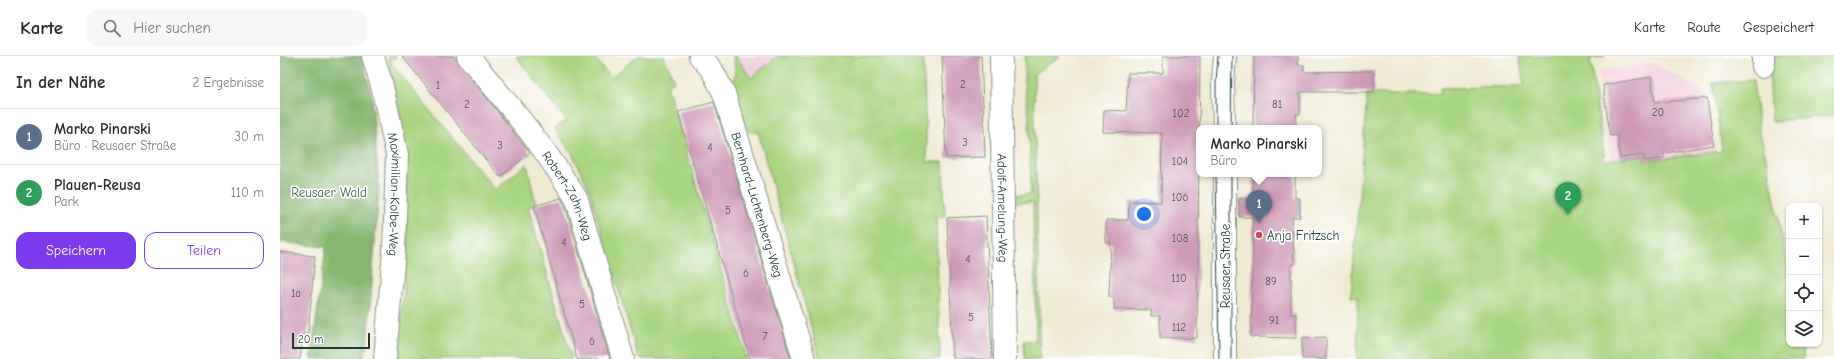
<!DOCTYPE html>
<html lang="de">
<head>
<meta charset="utf-8">
<style>
	:root { --surface:#fff; --page:#f7f7f7; --text:#2b2b33; --muted:#7c7c81; --line:#e1e1e2; --accent:#7c3aed }
	body { margin:0; font-family:"Comic Neue",sans-serif; background:var(--page); color:var(--text) }
	.controls { position:absolute; right:12px; bottom:12px; display:grid; overflow:hidden; border-radius:8px; box-shadow:0 1px 3px #0004 }
	.controls button { width:36px; height:36px; display:grid; place-items:center; padding:0; border:0; border-bottom:1px solid var(--line); background:var(--surface); color:var(--text); font:20px sans-serif }
	.scale { position:absolute; left:12px; bottom:10px; width:78px; box-sizing:border-box; padding-left:4px; border:2px solid #1f3d34; border-top:0; font-size:11px; line-height:14px; white-space:nowrap; color:#1f3d34; -webkit-text-stroke:3px #fff; paint-order:stroke }
	.you { position:absolute; left:864px; top:158px; width:14px; height:14px; margin:-10px; border:3px solid #fff; border-radius:50%; background:#1a73e8; box-shadow:0 0 0 6px #1a73e833 }
	.badge { display:grid; place-items:center; width:26px; height:26px; border-radius:50%; background:var(--accent); color:#fff; font-size:13px; font-weight:700 }
	.pin { position:absolute; translate:-50% -33px; filter:drop-shadow(0 1px 2px #0008) }
	.pin::after { content:''; position:absolute; top:21px; width:14px; height:12px; background:inherit; clip-path:polygon(0 0,100% 0,50% 100%) }
	.popup { position:absolute; left:916px; top:69px; width:126px; height:52px; box-sizing:border-box; display:grid; place-content:center; border-radius:8px; background:var(--surface); filter:drop-shadow(0 1px 3px #0005); font-size:13px; white-space:nowrap; color:var(--muted) }
	.popup b { font-size:15px; color:var(--text) }
	.popup::after { content:''; position:absolute; left:50%; top:100%; margin-left:-8px; border:8px solid transparent; border-top-color:var(--surface) }
	.list { margin:0; padding:0; list-style:none }
	h2 { display:flex; justify-content:space-between; align-items:center; height:52px; margin:0; padding:0 16px; font-size:17px }
	h2 small { font-size:13px; font-weight:400; color:var(--muted) }
	.list li { display:grid; grid-template-columns:26px 1fr auto; gap:12px; align-items:center; box-sizing:border-box; height:56px; padding:0 16px; border-top:1px solid var(--line) }
	.list b { display:block; font-size:15px; white-space:nowrap }
	.list p { margin:0; font-size:13px; white-space:nowrap; color:var(--muted) }
	.list em { font-size:13px; font-style:normal; color:var(--muted) }
	.actions { display:flex; gap:8px; padding:12px 16px }
	.actions a { flex:1; padding:9px 0; border:1px solid var(--accent); border-radius:12px; text-align:center; font-size:14px; color:var(--accent) }
	.actions .main { background:var(--accent); color:#fff }
	.icon { flex:none; width:22px; height:22px; fill:none; stroke:currentColor; stroke-width:2; stroke-linecap:round; stroke-linejoin:round }
	.map { position:relative; flex:none; width:1554px; height:303px; overflow:hidden }
	header { display:flex; align-items:center; gap:24px; box-sizing:border-box; height:56px; padding:0 20px; background:var(--surface); border-bottom:1px solid var(--line) }
	header strong { font-size:19px }
	nav { display:flex; gap:22px; margin-inline-start:auto; font-size:14px }
	.search { width:280px; height:36px; background:var(--page); display:flex; align-items:center; gap:10px; box-sizing:border-box; padding:0 14px; border-radius:12px; color:var(--muted); font-size:15px }
	main { display:flex }
	aside { flex:1; background:var(--surface) }
	.map>svg:first-child { display:block }
	.built { fill:#f4cfdd }
	.green { fill:#a8d481; stroke:#64885a }
	.forest { fill:#86b66f; stroke:#527a52 }
	.building { fill:#ce9ab8 }
	.lines { fill:none; stroke-linecap:round; stroke-linejoin:round }
	.minor-casing { stroke:#879483; stroke-width:24 }
	.minor { stroke:#fff; stroke-width:22 }
	.tram { stroke:#1f3d34; stroke-width:1 }
	.poi-dot { fill:#d1495b; stroke:#fff; stroke-width:1.5 }
	.labels { text-anchor:middle; stroke-width:3.5; stroke-linejoin:round; paint-order:stroke }
	.number-label { font-size:11px; fill:#4b5455 }
	.park-label { font-size:13px; fill:#416347; stroke:#fff }
	.street-label { font-size:13px; fill:#1f3d34; stroke:#fff }
	.poi-label { font-size:13px; fill:#1f3d34; stroke:#fff; text-anchor:start }
</style>
</head>
<body>
<header>
<strong>Karte</strong>
<div class="search"><svg class="icon" aria-label="search" viewBox="0 0 24 24"><circle cx="10" cy="10" r="6"/><path d="M15 15l6 6"/></svg>Hier suchen</div>
<nav><a>Karte</a><a>Route</a><a>Gespeichert</a></nav>
</header>
<main>
<aside>
<h2>In der Nähe<small>2 Ergebnisse</small></h2>
<ul class="list">
<li><span class="badge" style="background:#5c6f8a">1</span><div><b>Marko Pinarski</b><p>Büro · Reusaer Straße</p></div><em>30 m</em></li>
<li><span class="badge" style="background:#2e9e5b">2</span><div><b>Plauen-Reusa</b><p>Park</p></div><em>110 m</em></li>
</ul>
<div class="actions"><a class="main">Speichern</a><a>Teilen</a></div>
</aside>
<div class="map">
<svg width="1554" height="303" viewBox="0 0 1554 303">
	<rect width="100%" height="100%" fill="#fff"/>
	<filter id="ink" filterUnits="userSpaceOnUse"><feTurbulence type="fractalNoise" baseFrequency=".025" numOctaves="2"/><feDisplacementMap in="SourceGraphic" scale="8" xChannelSelector="R" yChannelSelector="G"/><feConvolveMatrix kernelMatrix="1 2 1 2 8 2 1 2 1" color-interpolation-filters="sRGB"/></filter>
	<filter id="wash" filterUnits="userSpaceOnUse"><feTurbulence type="fractalNoise" baseFrequency=".012" numOctaves="4" result="noise"/><feDisplacementMap in="SourceGraphic" scale="16" xChannelSelector="R" yChannelSelector="G"/><feGaussianBlur stdDeviation="0.9" result="paint"/><feColorMatrix in="noise" values="0 0 0 0 0 0 0 0 0 0 0 0 0 0 0 0 0 1.4 0 .05"/><feComposite in="paint" operator="in"/></filter>
	<g filter="url(#wash)">
		<rect width="100%" height="100%" fill="#efead2"/>
		<path class="built" d="M456,0H498L471,22Z
			M1372,7L1426,36L1435,96L1364,105L1363,99L1331,104L1319,15Z"/>
		<path class="green" d="M108,0H117L110,6L215,134L247,108L256,149L248,151L292,303H113L124,237L127,127L122,69Z
			M236,0H313L331,22L358,0H384L394,25L387,29L467,303H359L309,133L293,99L275,73L286,64Z
			M453,0H456L471,22L498,0H643L647,106H663L665,160L656,161L660,303H540L478,76L468,75L449,28L456,18Z
			M745,0H780L754,18L760,303H745L744,285L756,284L753,146H734V139L751,138L749,61L744,26Z
			M1239,0H1327L1310,3L1325,105L1363,99L1364,105L1442,95L1433,27L1473,24L1479,74L1488,109L1509,217V288H1521L1524,303H1077L1078,241L1071,240L1087,38H1160V32L1244,30Z
			M1488,0H1554V59L1492,66Z"/>
		<path class="forest" d="M0,0H82L92,42L99,132L87,292L82,303H31L46,191L0,186Z"/>
		<g id="blocks">
			<path class="building" d="M122,0H174L250,97L220,121Z
				M662,0H701L705,101L666,102Z
				M883,0H920L917,282H880V260H871V254L834,253V241H829L831,187H826V164H848L849,145L881,146L882,77L823,76L824,54L846,55L848,17H883Z
				M974,0H1018V9H1024V16L1094,15V36H1020V58H1016V72H973Z
				M1371,21L1375,47L1427,42L1434,89L1384,97V102L1364,105L1363,99L1340,102L1337,79L1330,80L1323,29Z
				M434,46L511,303H470L398,56Z
				M973,118H1015V142H1020V161H1012L1014,209H1011V259L1016,258V282L971,281L973,161H959V143H973Z
				M281,142L285,149L330,303H297L254,150Z
				M706,160L712,303H673L667,162Z
				M0,196L35,200L28,277H23L20,303H0Z
				M1046,281V303H1022V282Z"/>
		</g>
	</g>
	<g filter="url(#ink)">
		<use href="#blocks" fill-opacity="0" stroke="#879483" stroke-width="1"/>
		<g class="lines">
			<defs>
				<g id="minor">
					<path id="s1" d="M93,0L102,30L117,98L114,195L105,303"/>
					<path id="s2" d="M188,0C226,46 266,92 297,144L343,303"/>
					<path id="s3" d="M420,0L432,14L444,37L524,303"/>
					<path id="s4" d="M721,0L725,303"/>
					<path d="M1483,0V10"/>
					<path d="M944,72L943,26L945,0"/>
					<path d="M945,118V303"/>
				</g>
			</defs>
			<use href="#minor" class="minor-casing"/>
			<use href="#minor" class="minor"/>
			<path class="tram" d="M936,72V26L938,0
				M951,72L952,0
				M936,118L939,303
				M951,303V118"/>
		</g>
	</g>
	<circle class="poi-dot" cx="979" cy="179" r="4"/>
	<g class="labels">
		<g class="number-label">
			<text x="683" y="32">2</text>
			<text x="158" y="33">1</text>
			<text x="187" y="52">2</text>
			<text x="997" y="52">81</text>
			<text x="1378" y="60">20</text>
			<text x="901" y="61">102</text>
			<text x="685" y="90">3</text>
			<text x="220" y="93">3</text>
			<text x="430" y="95">4</text>
			<text x="900" y="109">104</text>
			<text x="900" y="145">106</text>
			<text x="448" y="158">5</text>
			<text x="900" y="186">108</text>
			<text x="284" y="190">4</text>
			<text x="688" y="207">4</text>
			<text x="466" y="221">6</text>
			<text x="899" y="226">110</text>
			<text x="991" y="229">89</text>
			<text x="16" y="241">1a</text>
			<text x="302" y="252">5</text>
			<text x="691" y="265">5</text>
			<text x="994" y="268">91</text>
			<text x="899" y="275">112</text>
			<text x="485" y="284">7</text>
			<text x="312" y="289">6</text>
		</g>
		<g class="park-label">
			<text x="49" y="141">Reusaer Wald</text>
		</g>
		<g class="street-label">
			<text dy="5" stroke="none"><textPath href="#s1" startOffset="141">Maximilian-Kolbe-Weg</textPath></text>
			<text dy="5" stroke="none"><textPath href="#s2" startOffset="173">Robert-Zahn-Weg</textPath></text>
			<text dy="5" stroke="none"><textPath href="#s3" startOffset="161">Bernhard-Lichtenberg-Weg</textPath></text>
			<text dy="5" stroke="none"><textPath href="#s4" startOffset="152">Adolf-Amelung-Weg</textPath></text>
			<text transform="translate(945 210) rotate(-90)" y="5">Reusaer Straße</text>
		</g>
		<g class="poi-label">
			<text x="987" y="184">Anja Fritzsch</text>
		</g>
	</g>
</svg>
<div class="controls">
<button>+</button>
<button>−</button>
<button><svg class="icon" aria-label="locate" viewBox="0 0 24 24"><circle cx="12" cy="12" r="6"/><path d="M12 2v4M12 18v4M2 12h4M18 12h4"/></svg></button>
<button><svg class="icon" aria-label="layers" viewBox="0 0 24 24"><path d="M12 4l9 5-9 5-9-5zM3 14l9 5 9-5"/></svg></button>
</div>
<div class="scale">20 m</div>
<div class="you"></div>
<div class="pin badge" style="left:979px;top:167px;background:#5c6f8a">1</div>
<div class="popup"><b>Marko Pinarski</b>Büro</div>
<div class="pin badge" style="left:1288px;top:159px;background:#2e9e5b">2</div>
</div>
</main>
</body>
</html>
